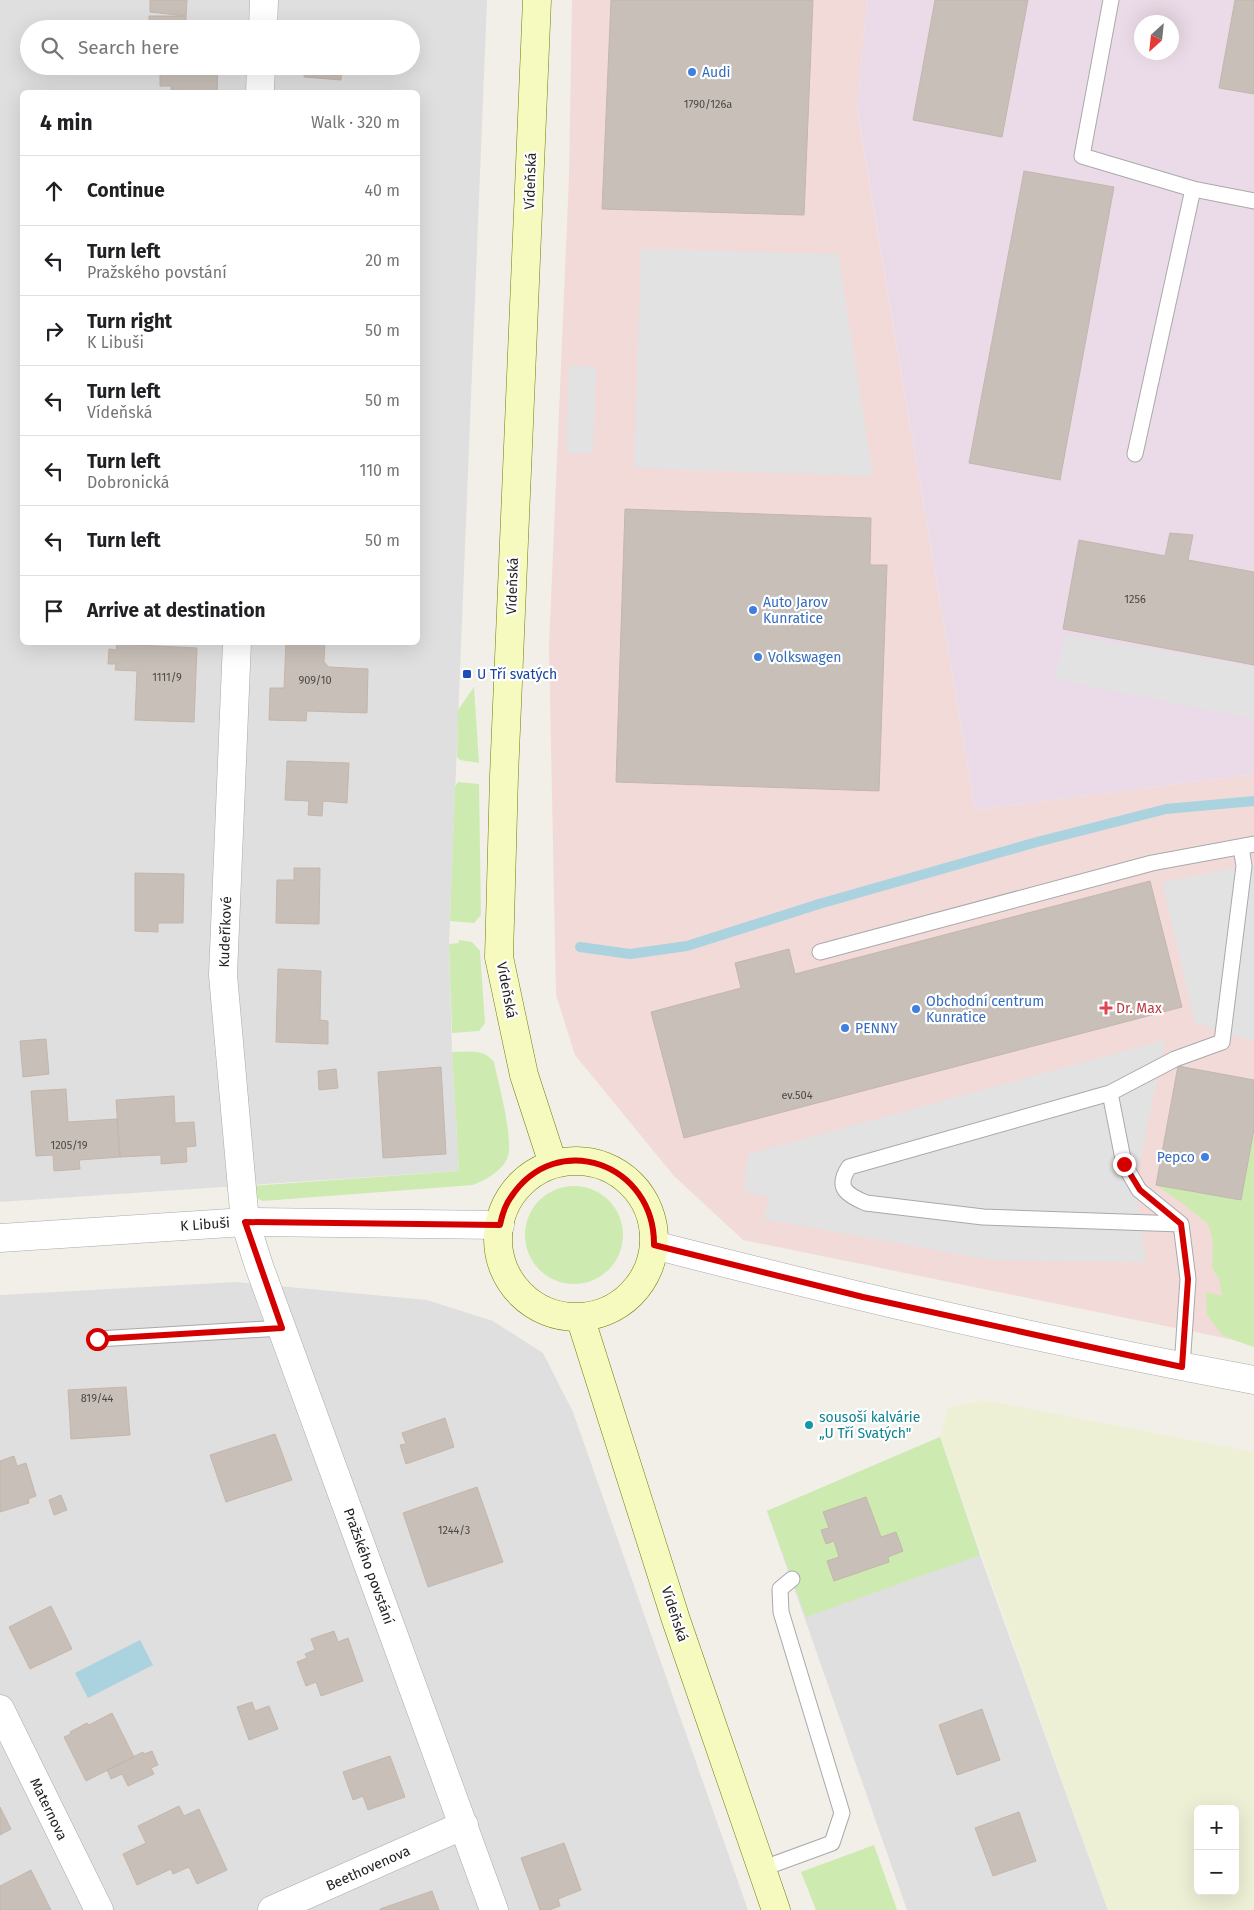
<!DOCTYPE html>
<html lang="en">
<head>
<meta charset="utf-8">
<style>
	:root { --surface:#fff; --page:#f2f2f2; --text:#202124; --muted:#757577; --line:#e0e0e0 }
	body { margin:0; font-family:"Fira Sans",sans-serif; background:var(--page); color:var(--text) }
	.controls { position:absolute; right:15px; bottom:15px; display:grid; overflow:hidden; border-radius:8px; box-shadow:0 5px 20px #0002 }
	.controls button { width:45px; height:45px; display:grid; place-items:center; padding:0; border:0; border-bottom:1px solid var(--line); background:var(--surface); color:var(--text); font:25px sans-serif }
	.compass { position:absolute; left:1134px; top:15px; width:45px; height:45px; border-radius:50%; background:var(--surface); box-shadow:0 5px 20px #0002; rotate:207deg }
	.stop { position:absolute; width:15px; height:15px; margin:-11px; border:4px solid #d40000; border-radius:50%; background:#fff }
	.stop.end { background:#d40000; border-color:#fff; box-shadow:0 1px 5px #0008 }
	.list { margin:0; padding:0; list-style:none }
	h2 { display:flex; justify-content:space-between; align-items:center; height:65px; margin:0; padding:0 20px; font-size:21px }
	h2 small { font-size:16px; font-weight:400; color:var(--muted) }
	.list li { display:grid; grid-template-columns:32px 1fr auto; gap:15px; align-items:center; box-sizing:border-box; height:70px; padding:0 20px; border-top:1px solid var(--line) }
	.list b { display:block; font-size:19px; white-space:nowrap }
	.list p { margin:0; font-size:16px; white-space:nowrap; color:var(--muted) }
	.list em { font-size:16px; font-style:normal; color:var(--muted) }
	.icon { flex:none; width:28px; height:28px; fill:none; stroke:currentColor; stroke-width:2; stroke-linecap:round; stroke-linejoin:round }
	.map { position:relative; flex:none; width:1254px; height:1910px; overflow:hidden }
	.search { position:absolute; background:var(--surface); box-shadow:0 5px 20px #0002; left:20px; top:20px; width:400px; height:55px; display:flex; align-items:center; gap:12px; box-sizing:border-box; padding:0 18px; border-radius:28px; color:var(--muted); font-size:19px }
	.panel { position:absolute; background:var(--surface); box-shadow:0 5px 20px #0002; left:20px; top:90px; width:400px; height:555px; border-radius:8px }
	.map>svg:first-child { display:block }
	.residential { fill:#e0dfdf; fill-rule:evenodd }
	.commercial { fill:#f2dad9 }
	.industrial { fill:#ebdbe8; fill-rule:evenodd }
	.farmland { fill:#eef0d5; fill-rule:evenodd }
	.grass { fill:#cdebb0; fill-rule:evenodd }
	.parking { fill:#e2e2e2 }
	.water { fill:#aad3df }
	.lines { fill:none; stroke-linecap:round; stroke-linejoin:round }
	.stream { stroke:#aad3df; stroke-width:10 }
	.building { fill:#c7bfb8; stroke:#c4b6ab }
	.service-casing { stroke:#a9a9a9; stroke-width:17 }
	.minor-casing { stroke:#a9a9a9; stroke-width:29 }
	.tertiary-casing { stroke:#a9a9a9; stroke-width:29 }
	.secondary-casing { stroke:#707d05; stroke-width:29 }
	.service { stroke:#fff; stroke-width:15 }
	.minor { stroke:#fff; stroke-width:28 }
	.tertiary { stroke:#fff; stroke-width:28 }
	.secondary { stroke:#f7fabf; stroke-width:28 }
	.route { stroke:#d40000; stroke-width:6 }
	.shop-dot { fill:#3f7fe0; stroke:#fff; stroke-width:2 }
	.transit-dot { fill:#1a4fb4; stroke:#fff; stroke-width:2 }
	.health-dot { fill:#e0444e; stroke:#fff; stroke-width:2 }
	.culture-dot { fill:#0f9aa8; stroke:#fff; stroke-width:2 }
	.labels { text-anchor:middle; stroke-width:4.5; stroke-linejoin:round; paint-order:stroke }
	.number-label { font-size:11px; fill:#4b4948 }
	.shop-label { font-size:14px; fill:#366cbe; stroke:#fff; text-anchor:start }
	.street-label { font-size:14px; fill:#222; stroke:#fff }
	.transit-label { font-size:14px; fill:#164399; stroke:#fff; text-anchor:start }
	.health-label { font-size:14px; fill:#be3a42; stroke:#fff; text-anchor:start }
	.culture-label { font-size:14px; fill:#0d838f; stroke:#fff; text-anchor:start }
</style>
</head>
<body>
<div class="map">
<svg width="1254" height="1910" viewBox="0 0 1254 1910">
	<rect width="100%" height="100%" fill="#f2efe9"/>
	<path class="residential" d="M0,0H487L449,944L452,1052L459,1171L0,1202ZM29,29H411V66H29ZM22,92H418V642H22Z
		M236,1282L427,1300L493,1321L543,1353L573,1412L748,1910H0V1295Z
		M940,1437L980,1555L1108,1910H907L767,1511Z"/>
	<path class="commercial" d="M572,0H867L857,110L975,810L1254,774V1347L1234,1340L743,1240L674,1176L575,1055L556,995L549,647L569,177Z"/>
	<path class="industrial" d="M867,0H1254V774L975,810L857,109ZM1142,22H1172V52H1142Z"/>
	<path class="farmland" d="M983,1400L1254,1452V1910H1108L940,1437L948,1408ZM1198,1809H1235V1891H1198Z"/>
	<path class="grass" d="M474,687L479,763L460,760L457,757L458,710Z
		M458,782L479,784L481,915L474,923L450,921L455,787Z
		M459,940L472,942L480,951L485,1023L479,1031L452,1033L449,944L459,943Z
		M452,1052C468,1052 484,1048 494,1062C498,1083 515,1141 507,1159C501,1172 485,1180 473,1185L263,1201L256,1198L252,1186L459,1171Z
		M1254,1129V1347L1234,1340L1221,1334L1207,1314L1206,1292L1222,1296L1219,1278L1212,1268L1213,1242L1208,1224L1185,1205L1156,1185L1240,1200Z
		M525 1235a49 49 0 1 1 98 0a49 49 0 1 1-98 0Z
		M940,1437L980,1555L806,1617L767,1511ZM866,1497L889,1561L835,1581L827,1561L839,1557L834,1541L826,1544L821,1531L829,1528L823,1512Z
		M874,1845L897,1910H816L801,1872Z"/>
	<path class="parking" d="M641,249L838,254L873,476L634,468Z
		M569,365L596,367L593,453H566Z
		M1066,635L1254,667V719L1054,679Z
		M1254,864V1041L1195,1023L1162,882Z
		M1165,1040L1135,1185L1146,1262L991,1260L764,1219L769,1197L744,1192L748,1154Z"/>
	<path class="water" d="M140,1640L153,1665L88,1698L75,1673Z"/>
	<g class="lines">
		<path class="stream" d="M580,947L630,954L687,946L819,904L1037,842L1166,809L1254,801"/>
	</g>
	<path class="building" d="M150,0H187L186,16L150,12Z
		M611,0H813L804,215L602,209Z
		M935,0H1028L1002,137L913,120Z
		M1235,0H1254V94L1219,88Z
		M149,16H186V29H149Z
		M160,66H218L217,92L171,90V86H160Z
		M305,66H342L341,80L304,77Z
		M1024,171L1114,187L1060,480L969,463Z
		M625,509L871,518L870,565H887L879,791L616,782Z
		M1170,533L1193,535L1188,560L1254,572V665L1063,629L1079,540L1165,556Z
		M286,642H325L324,662L329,667L368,669L367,713L307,711L306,721L269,720L270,688H284Z
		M117,644L197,648L194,722L135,720L137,671L115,670L116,664H108L109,649L116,650Z
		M287,761L349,763L347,803L323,801L322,816L308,815L309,801L285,800Z
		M294,868H320L319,924L276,923L277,880H294Z
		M135,873L184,874L183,923H158V932L135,931Z
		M1150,881L1182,1007L684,1138L651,1012L741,988L735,963L789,949L795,974Z
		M278,969L321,971L320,1020L328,1021V1044L276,1042Z
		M46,1039L49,1074L23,1077L20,1041Z
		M1178,1066L1254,1080V1129L1241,1200L1156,1185Z
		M441,1067L446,1154L383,1158L378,1072Z
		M336,1069L338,1088L319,1090L318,1071Z
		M66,1089L68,1122L117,1119L120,1157L79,1160L80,1169L54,1171L53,1155L36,1156L31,1091Z
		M174,1096L175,1123L194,1122L196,1146L186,1147L187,1162L161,1164V1155L120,1157L116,1100Z
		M126,1387L130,1435L71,1439L68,1390Z
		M445,1418L454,1447L406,1464L400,1445L406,1444L402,1433Z
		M275,1434L292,1480L226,1502L210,1455Z
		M14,1456L17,1466L26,1463L36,1496L28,1499L29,1503L0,1512V1461Z
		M477,1487L503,1562L428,1587L403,1513Z
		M61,1495L67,1510L54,1515L49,1500Z
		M866,1497L881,1537L896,1532L903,1551L888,1557L889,1562L834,1581L827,1561L839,1557L834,1541L826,1544L821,1530L829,1528L823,1512Z
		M51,1606L72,1649L30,1669L9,1627Z
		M334,1631L338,1642L348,1638L363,1681L321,1696L316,1682L306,1686L297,1662L307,1658L305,1654L315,1650L311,1639Z
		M252,1702L255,1711L269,1706L278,1729L249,1740L237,1707Z
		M982,1709L1000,1760L957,1775L939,1725Z
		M112,1713L134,1757L86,1781L64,1737L71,1734L70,1732L87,1723L89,1725Z
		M152,1751L158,1765L151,1768L154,1774L128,1786L122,1774L111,1779L107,1770L143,1752L144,1754Z
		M390,1756L405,1797L368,1810L363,1796L353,1800L343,1772Z
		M179,1806L184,1816L199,1809L227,1870L197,1884L189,1867L173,1874L171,1869L137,1885L123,1854L146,1843L138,1826Z
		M0,1807L11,1829L0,1835Z
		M1019,1812L1036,1861L993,1876L975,1828Z
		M564,1843L581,1890L558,1899L560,1906L549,1910H540L521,1858Z
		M31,1870L51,1910H0V1886Z
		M432,1891L439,1910H380V1909Z"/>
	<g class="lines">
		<defs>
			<path id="service" d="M1111,0L1082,156L1193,189L1254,201
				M1135,454L1193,189
				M820,952L1152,863L1254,844
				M1110,1093L1124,1164L1139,1190L1181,1224L1188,1279L1182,1367
				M1181,1224L983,1217L866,1203C847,1195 835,1188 849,1167L1110,1093L1175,1059L1222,1042L1244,866L1241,847
				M97,1339L282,1328
				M761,1869L832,1843L842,1813L781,1612L780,1589L792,1579"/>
			<path id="minor" d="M263,29L264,0
				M260,92L261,66
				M237,642L223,975L245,1222L259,1266L494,1910
				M0,1709L99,1910
				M272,1910L464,1825"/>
			<path id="tertiary" d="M0,1238L245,1222L500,1225
				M654,1245C852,1296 1053,1343 1254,1380"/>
			<path id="secondary" d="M537,0L504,776L499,957L524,1075L553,1164
				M498 1239a78 78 0 1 1 156 0a78 78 0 1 1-156 0Z
				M580,1317L676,1620L776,1910"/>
		</defs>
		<use href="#service" class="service-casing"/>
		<use href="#minor" class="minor-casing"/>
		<use href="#tertiary" class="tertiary-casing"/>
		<use href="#secondary" class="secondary-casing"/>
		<use href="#service" class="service"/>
		<use href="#minor" class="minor"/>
		<use href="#tertiary" class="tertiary"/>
		<use href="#secondary" class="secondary"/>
	</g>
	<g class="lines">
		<path class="route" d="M97,1339L282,1328L245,1222L500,1225C502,1215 505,1205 511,1197C557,1128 655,1164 654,1245L863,1297L1182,1367L1188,1279L1181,1224L1140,1190L1124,1164"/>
	</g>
	<g class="shop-dot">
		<circle cx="692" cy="72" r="5"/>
		<circle cx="753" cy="610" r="5"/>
		<circle cx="758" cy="657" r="5"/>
		<circle cx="916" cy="1009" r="5"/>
		<circle cx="845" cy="1028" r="5"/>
		<circle cx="1205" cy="1157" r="5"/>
	</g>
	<rect class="transit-dot" x="462" y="669" width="10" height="10" rx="2.5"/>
	<path class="health-dot" d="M1103.5 1000.5h5v5h5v5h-5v5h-5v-5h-5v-5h5z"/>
	<circle class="culture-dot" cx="809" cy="1425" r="5"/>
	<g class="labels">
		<g class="number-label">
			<text x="708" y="108">1790/126a</text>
			<text x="1135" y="603">1256</text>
			<text x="167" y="681">1111/9</text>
			<text x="315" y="684">909/10</text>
			<text x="797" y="1099">ev.504</text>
			<text x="69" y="1149">1205/19</text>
			<text x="97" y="1402">819/44</text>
			<text x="454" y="1534">1244/3</text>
		</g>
		<g class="shop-label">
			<text x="702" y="77">Audi</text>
			<text x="763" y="607">Auto Jarov<tspan x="763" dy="16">Kunratice</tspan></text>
			<text x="768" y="662">Volkswagen</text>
			<text x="926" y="1006">Obchodní centrum<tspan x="926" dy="16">Kunratice</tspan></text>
			<text x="855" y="1033">PENNY</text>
			<text x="1195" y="1162" text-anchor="end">Pepco</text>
		</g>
		<g class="street-label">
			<text transform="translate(530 181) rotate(-88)" y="5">Vídeňská</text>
			<text transform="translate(512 586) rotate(-88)" y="5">Vídeňská</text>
			<text transform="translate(225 932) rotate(-88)" y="5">Kudeříkové</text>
			<text transform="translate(507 990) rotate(79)" y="5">Vídeňská</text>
			<text transform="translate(205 1224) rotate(-4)" y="5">K Libuši</text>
			<text transform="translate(369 1566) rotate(70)" y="5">Pražského povstání</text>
			<text transform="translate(675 1614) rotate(72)" y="5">Vídeňská</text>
			<text transform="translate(49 1809) rotate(64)" y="5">Maternova</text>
			<text transform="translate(368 1868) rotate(-24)" y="5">Beethovenova</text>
		</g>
		<g class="transit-label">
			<text x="477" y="679">U Tří svatých</text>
		</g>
		<g class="health-label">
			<text x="1116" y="1013">Dr. Max</text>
		</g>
		<g class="culture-label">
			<text x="819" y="1422">sousoší kalvárie<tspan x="819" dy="16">„U Tří Svatých"</tspan></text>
		</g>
	</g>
</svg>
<div class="controls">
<button>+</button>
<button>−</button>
</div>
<svg class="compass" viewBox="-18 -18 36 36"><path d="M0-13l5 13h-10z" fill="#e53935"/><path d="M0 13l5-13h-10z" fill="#757577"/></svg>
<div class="stop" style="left:97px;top:1339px"></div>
<div class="stop end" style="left:1124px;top:1164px"></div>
<div class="search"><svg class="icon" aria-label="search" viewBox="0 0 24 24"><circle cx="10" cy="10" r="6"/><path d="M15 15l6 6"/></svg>Search here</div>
<section class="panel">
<h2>4 min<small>Walk · 320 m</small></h2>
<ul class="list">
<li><svg class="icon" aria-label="ahead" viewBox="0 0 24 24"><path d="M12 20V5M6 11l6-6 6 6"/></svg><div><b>Continue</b></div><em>40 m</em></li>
<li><svg class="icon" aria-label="left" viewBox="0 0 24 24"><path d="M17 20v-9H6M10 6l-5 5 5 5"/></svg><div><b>Turn left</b><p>Pražského povstání</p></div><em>20 m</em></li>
<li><svg class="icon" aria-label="right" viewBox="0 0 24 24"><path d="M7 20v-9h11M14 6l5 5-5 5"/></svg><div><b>Turn right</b><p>K Libuši</p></div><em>50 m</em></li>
<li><svg class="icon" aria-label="left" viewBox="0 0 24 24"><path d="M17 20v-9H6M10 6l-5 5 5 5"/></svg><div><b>Turn left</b><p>Vídeňská</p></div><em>50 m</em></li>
<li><svg class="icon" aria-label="left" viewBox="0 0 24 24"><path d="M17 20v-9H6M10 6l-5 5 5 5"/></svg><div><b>Turn left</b><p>Dobronická</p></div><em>110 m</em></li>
<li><svg class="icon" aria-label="left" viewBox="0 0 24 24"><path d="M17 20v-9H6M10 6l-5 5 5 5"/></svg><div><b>Turn left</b></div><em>50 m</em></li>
<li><svg class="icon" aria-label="arrive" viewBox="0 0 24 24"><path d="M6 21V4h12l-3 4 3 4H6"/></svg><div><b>Arrive at destination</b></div></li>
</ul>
</section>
</div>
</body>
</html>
